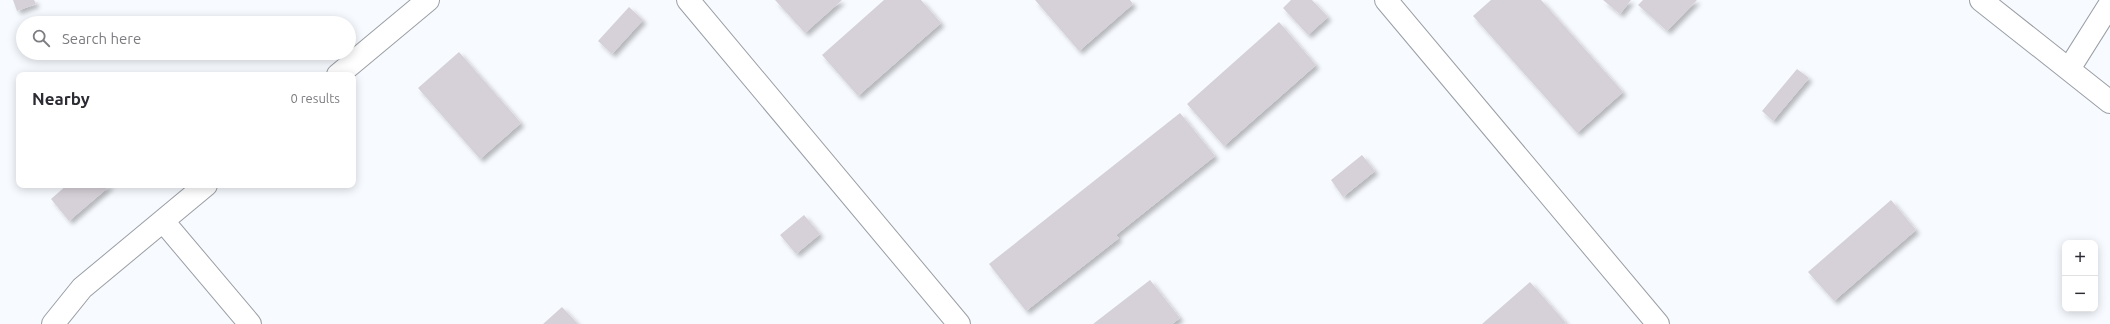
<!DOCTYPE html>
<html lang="en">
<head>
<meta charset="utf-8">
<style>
	:root { --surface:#fff; --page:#f7f7f7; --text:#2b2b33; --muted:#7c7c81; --line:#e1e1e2 }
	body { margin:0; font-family:Ubuntu,sans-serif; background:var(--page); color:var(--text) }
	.controls { position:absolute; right:12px; bottom:12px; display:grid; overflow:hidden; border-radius:8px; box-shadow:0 2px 10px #0003 }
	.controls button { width:36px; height:36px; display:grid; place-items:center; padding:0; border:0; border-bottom:1px solid var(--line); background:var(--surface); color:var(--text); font:20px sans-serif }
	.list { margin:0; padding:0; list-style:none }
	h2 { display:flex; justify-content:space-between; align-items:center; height:52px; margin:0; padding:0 16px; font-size:17px }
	h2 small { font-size:13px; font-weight:400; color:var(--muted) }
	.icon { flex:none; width:22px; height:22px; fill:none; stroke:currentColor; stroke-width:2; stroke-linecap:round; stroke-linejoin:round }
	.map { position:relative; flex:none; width:2110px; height:324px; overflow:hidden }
	.search { position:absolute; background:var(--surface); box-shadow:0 2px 10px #0003; left:16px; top:16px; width:340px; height:44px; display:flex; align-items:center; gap:10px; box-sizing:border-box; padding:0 14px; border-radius:22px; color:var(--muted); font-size:15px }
	.panel { position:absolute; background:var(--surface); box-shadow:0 2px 10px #0003; left:16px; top:72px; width:340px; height:116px; border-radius:8px }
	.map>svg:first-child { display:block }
	.building { fill:#d6d1d8; filter:url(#shadow) }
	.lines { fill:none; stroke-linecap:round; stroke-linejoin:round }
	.minor-casing { stroke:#9a9fa5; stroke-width:24 }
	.minor { stroke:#fff; stroke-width:22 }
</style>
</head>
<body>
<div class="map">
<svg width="2110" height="324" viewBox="0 0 2110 324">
	<defs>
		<filter id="shadow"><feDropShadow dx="3.5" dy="3.5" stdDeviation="2" flood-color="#0004"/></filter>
	</defs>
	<rect width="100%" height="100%" fill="#f7faff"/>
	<path class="building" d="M13,0H34L36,4L17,11Z
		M775,0H842L805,33Z
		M884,0H921L941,23L858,96L822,55Z
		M1035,0H1130L1133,4L1079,51Z
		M1291,0H1312L1328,17L1308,35L1283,8Z
		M1491,0H1541L1623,92L1577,133L1473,16Z
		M1603,0H1631L1620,14Z
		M1643,0H1697L1667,31L1638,5Z
		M629,7L643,20L612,54L598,41Z
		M1279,22L1316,65L1224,146L1187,104Z
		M459,52L521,123L480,159L418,88Z
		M1797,69L1809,78L1773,121L1762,111Z
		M1180,113L1215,156L1116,235L1119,238L1026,311L989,264Z
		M1362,155L1375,171L1343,197L1331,180Z
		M67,185H111L69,221L51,199Z
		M1891,200L1916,230L1834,301L1808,272Z
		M804,215L820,234L796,254L780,235Z
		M1150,280L1180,318L1172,324H1093Z
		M1530,282L1566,323L1564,324H1482Z
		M562,307L578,324H543Z"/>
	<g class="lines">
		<defs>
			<path id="minor" d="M688,0L959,324
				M1386,0L1658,324
				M1981,0L2110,102
				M2069,69L2110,4
				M338,75L428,0
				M163,221L250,324
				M53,324L82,288L206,185"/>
		</defs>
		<use href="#minor" class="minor-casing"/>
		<use href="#minor" class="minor"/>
	</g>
</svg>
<div class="controls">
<button>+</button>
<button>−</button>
</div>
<div class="search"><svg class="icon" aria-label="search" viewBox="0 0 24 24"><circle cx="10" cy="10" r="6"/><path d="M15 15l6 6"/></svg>Search here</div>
<section class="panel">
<h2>Nearby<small>0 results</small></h2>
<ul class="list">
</ul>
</section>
</div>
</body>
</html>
